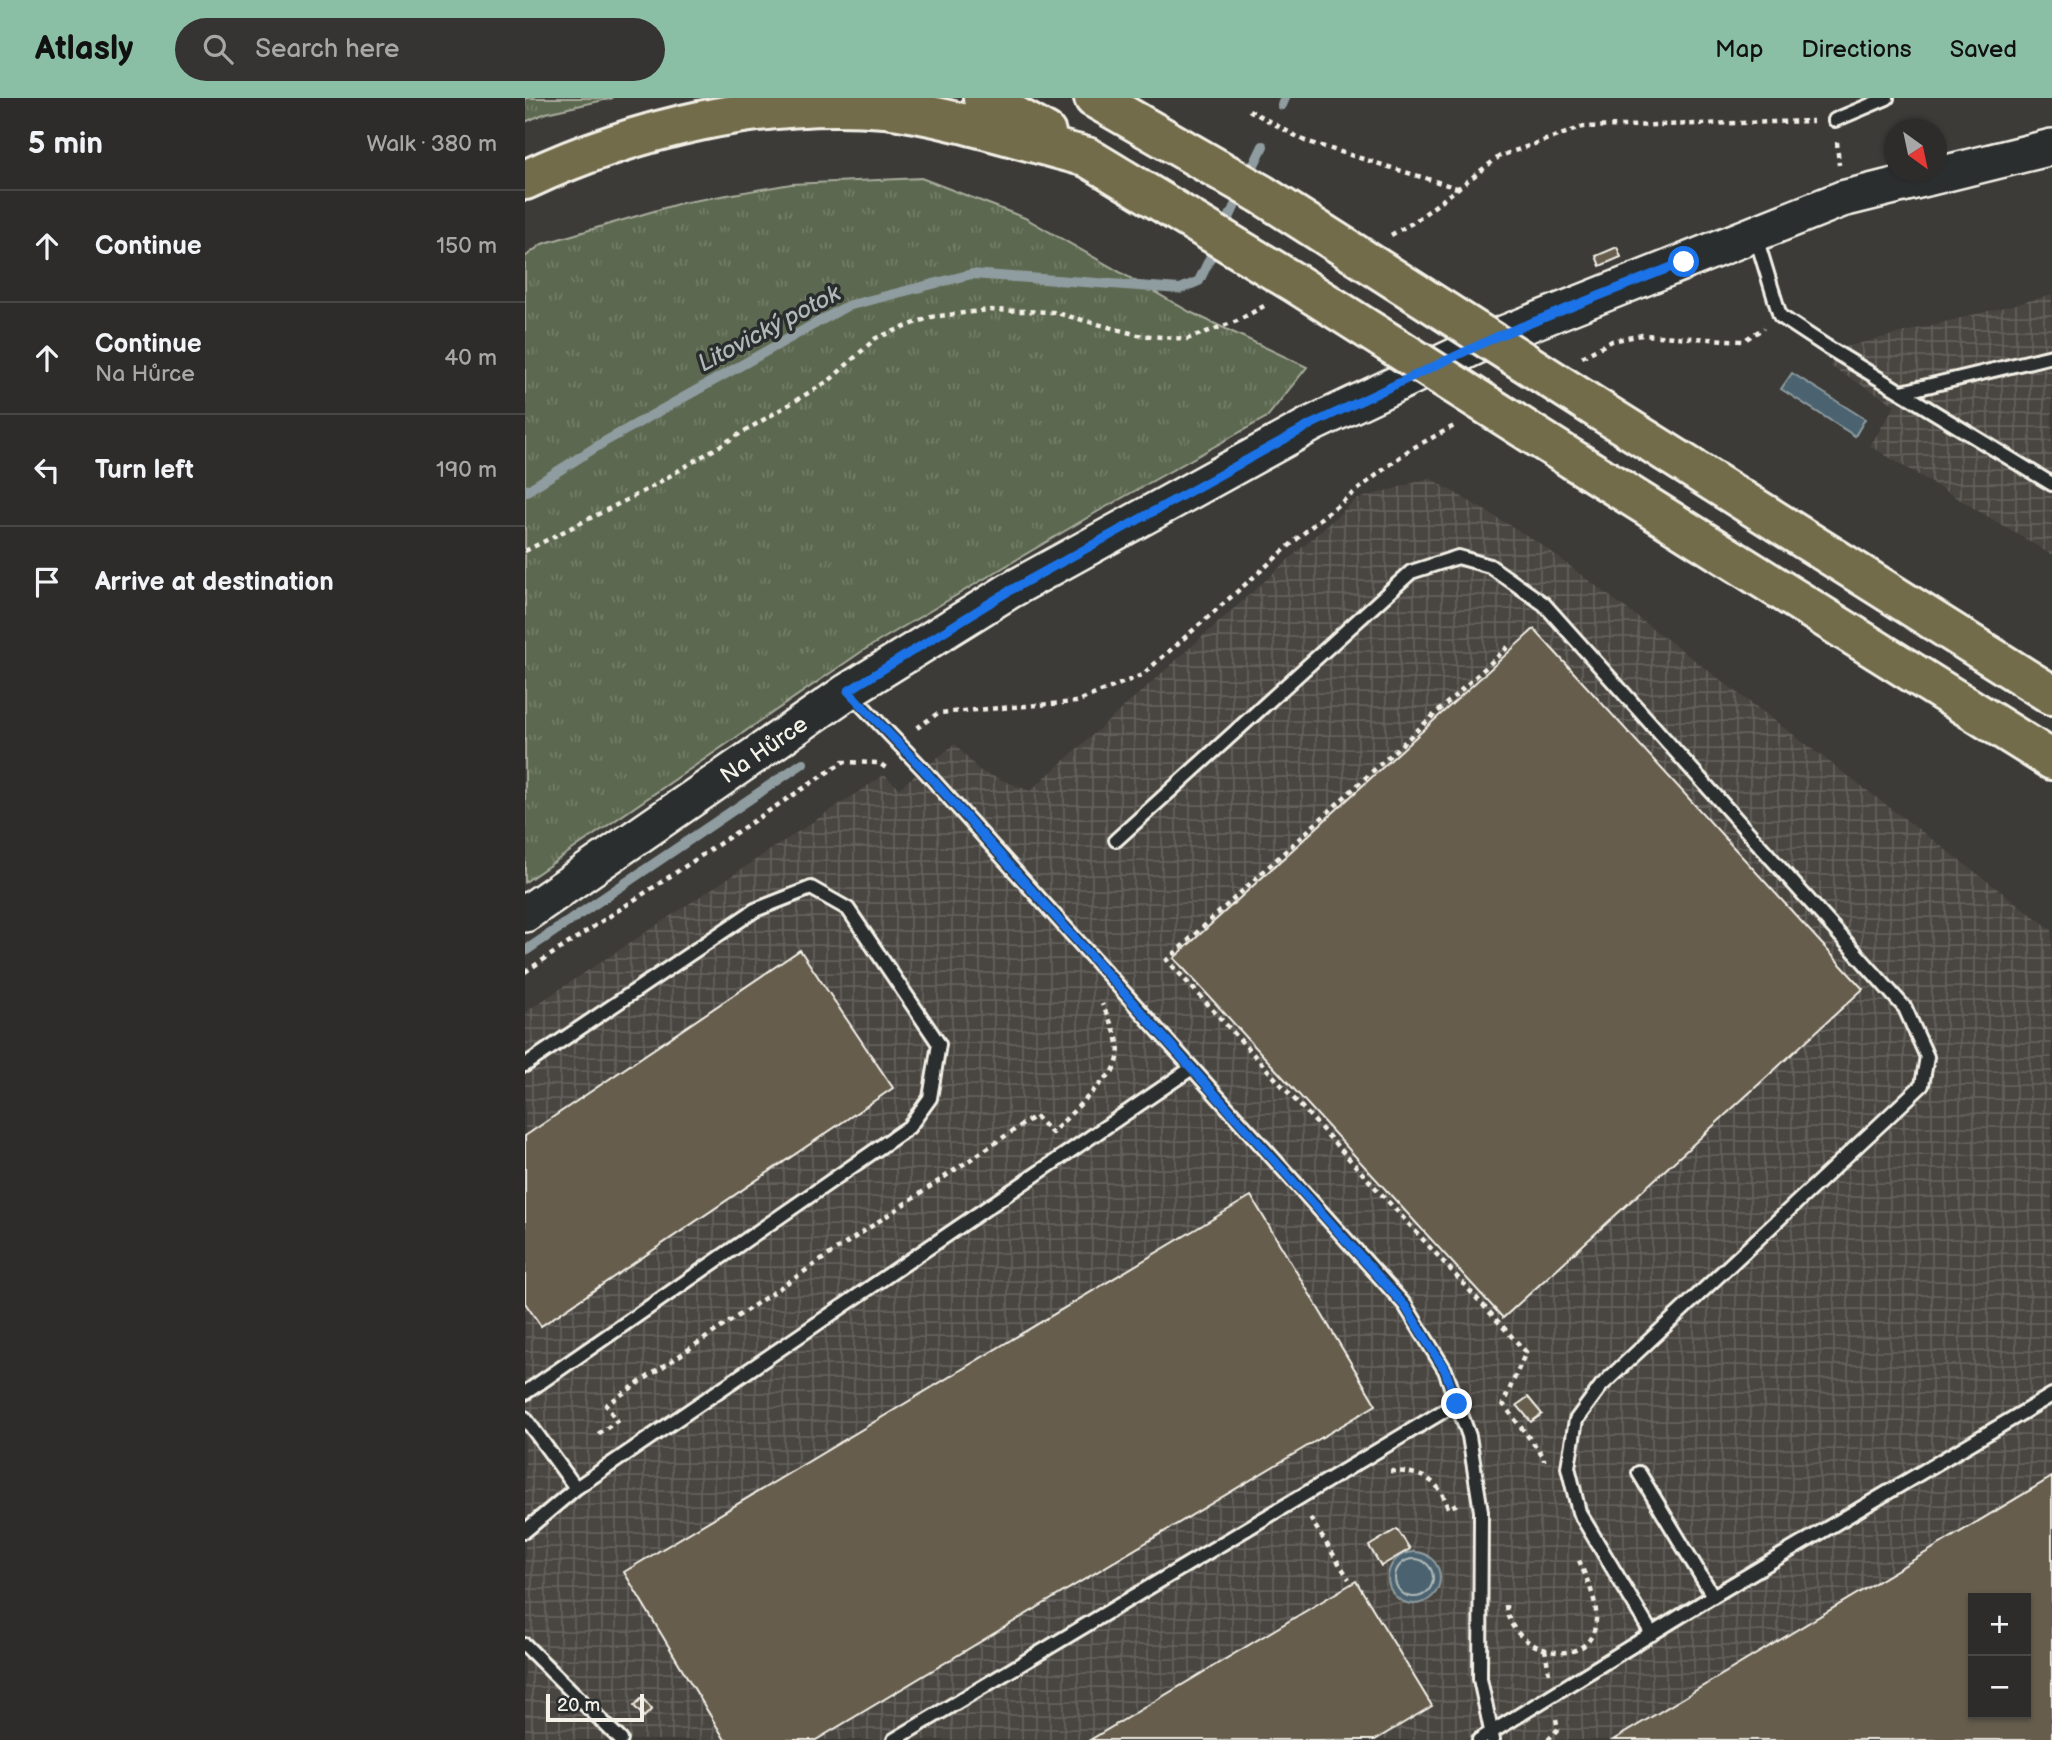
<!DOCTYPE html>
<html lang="en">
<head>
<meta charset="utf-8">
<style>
	:root { --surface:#2d2c2a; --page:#353432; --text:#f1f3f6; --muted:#a7a7a8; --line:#484847; --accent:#8abfa5 }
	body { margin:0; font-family:"Balsamiq Sans",sans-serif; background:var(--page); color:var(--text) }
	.controls { position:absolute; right:21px; bottom:21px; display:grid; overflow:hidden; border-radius:0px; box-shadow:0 2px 5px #0004 }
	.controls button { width:63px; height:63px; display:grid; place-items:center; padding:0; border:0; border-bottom:2px solid var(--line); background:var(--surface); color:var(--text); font:35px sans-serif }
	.compass { position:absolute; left:1359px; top:21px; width:63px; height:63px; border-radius:50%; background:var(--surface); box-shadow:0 2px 5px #0004; rotate:147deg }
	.scale { position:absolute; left:21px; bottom:18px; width:98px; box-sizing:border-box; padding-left:7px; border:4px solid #f4f1e8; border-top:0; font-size:19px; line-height:24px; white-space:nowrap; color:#f4f1e8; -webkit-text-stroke:5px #2a2d2e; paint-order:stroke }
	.stop { position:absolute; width:21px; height:21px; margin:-16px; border:5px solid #1a73e8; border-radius:50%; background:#fff }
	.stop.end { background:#1a73e8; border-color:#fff; box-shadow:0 2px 7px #0008 }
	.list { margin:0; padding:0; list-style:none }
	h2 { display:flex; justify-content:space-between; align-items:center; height:91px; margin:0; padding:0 28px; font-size:30px }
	h2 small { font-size:23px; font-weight:400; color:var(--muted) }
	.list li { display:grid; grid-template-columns:46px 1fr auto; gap:21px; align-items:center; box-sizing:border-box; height:112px; padding:0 28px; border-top:2px solid var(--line) }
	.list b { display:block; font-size:26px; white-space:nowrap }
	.list p { margin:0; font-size:23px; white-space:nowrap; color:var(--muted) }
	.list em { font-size:23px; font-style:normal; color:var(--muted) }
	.icon { flex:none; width:38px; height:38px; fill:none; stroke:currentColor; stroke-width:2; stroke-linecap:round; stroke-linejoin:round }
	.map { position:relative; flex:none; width:1527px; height:1642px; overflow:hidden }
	header { display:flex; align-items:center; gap:42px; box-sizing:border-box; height:98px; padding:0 35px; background:var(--accent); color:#111 }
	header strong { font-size:33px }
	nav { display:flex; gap:38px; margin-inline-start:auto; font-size:24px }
	.search { width:490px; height:63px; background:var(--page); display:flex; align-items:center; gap:18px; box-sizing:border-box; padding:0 24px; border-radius:38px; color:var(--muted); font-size:26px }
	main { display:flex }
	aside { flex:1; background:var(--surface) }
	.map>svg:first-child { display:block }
	.industrial { fill:url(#industrial-grid); fill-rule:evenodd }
	.grass { fill:url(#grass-tufts); stroke:#a8ac9c; stroke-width:2 }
	.water { fill:#4c6470; stroke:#8f9ca0; stroke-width:2 }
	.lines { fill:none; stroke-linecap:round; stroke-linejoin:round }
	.shore { stroke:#b1b9b8; stroke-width:2 }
	.stream { stroke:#8f9ca0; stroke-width:10 }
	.building { fill:#665d4e; stroke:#f4f1e8; stroke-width:2; fill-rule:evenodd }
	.lane-casing { stroke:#f4f1e8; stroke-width:18 }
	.secondary-casing { stroke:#f4f1e8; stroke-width:40 }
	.highway-casing { stroke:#f4f1e8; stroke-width:44 }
	.path { stroke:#f4f1e8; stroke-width:4.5; stroke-dasharray:5 5; stroke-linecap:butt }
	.lane { stroke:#2a2d2e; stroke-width:12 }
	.secondary { stroke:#2a2d2e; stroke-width:35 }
	.highway { stroke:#736c4b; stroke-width:38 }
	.highway-bridge-casing { stroke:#f4f1e8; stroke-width:44; stroke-linecap:butt }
	.highway-bridge { stroke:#736c4b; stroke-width:38 }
	.route { stroke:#1a73e8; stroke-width:9 }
	.labels { text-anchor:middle; stroke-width:7; stroke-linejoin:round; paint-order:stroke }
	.street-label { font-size:23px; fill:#f4f1e8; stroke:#2a2d2e }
	.water-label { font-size:24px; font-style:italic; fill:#b1b9b8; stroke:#2a2d2e }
</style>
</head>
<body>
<header>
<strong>Atlasly</strong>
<div class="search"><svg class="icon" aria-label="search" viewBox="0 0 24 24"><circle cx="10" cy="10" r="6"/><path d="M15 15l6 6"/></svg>Search here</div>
<nav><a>Map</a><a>Directions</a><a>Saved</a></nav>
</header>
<main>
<aside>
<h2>5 min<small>Walk · 380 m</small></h2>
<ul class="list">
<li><svg class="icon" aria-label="ahead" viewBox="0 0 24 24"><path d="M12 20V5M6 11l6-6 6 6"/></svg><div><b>Continue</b></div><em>150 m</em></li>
<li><svg class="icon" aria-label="ahead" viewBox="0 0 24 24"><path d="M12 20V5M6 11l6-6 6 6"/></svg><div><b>Continue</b><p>Na Hůrce</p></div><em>40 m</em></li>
<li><svg class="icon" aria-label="left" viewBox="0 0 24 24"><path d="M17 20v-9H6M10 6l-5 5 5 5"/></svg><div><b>Turn left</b></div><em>190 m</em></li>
<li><svg class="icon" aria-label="arrive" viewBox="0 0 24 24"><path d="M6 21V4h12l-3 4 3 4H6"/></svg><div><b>Arrive at destination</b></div></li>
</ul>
</aside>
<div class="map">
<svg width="1527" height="1642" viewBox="0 0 1527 1642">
	<defs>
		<pattern id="industrial-grid" width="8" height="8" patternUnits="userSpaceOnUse" patternTransform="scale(1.75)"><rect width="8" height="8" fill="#49453f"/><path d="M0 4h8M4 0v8" fill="none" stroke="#64605b"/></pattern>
		<pattern id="grass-tufts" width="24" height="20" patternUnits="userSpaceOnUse" patternTransform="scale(1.75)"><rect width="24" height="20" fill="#5c6850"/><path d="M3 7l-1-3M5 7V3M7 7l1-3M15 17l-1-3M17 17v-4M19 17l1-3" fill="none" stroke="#747e69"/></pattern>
	</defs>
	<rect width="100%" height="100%" fill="#3c3b38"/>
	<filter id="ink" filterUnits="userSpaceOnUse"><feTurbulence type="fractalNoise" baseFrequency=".0143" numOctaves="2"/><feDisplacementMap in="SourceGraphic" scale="14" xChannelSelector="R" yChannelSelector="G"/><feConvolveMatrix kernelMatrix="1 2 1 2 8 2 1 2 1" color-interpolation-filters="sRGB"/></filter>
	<g filter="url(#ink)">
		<path class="industrial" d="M1527,197V457L1345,348L1370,307L1305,268L1312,251Z
			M905,380L1013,444L1527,832V1642H0V914L359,677L374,690L430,646L455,673L505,693L830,402ZM1448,1500H1501V1616H1448Z"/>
		<path class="grass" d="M0,0H88L21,15L0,24Z
			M396,80L500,120L665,214L782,269L742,319L572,414L339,552L0,784V159L17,146L156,105L266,86Z"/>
		<path class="water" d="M1267,275L1340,321L1330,338L1256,291Z
			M863 1480a26 26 0 1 1 52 0a26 26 0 1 1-52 0Z"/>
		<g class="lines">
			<path class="shore" d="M870 1480a19 19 0 1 1 38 0a19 19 0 1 1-38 0Z"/>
			<path class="stream" d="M757,7L760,0
				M723,79L738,48
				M698,133L717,92
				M0,394L79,344L322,208L447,176L655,191L674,183L692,146
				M0,853L278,665"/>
		</g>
		<path class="building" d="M1092,149L1096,159L1075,168L1071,158Z
			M1009,531L1338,891L978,1220L649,860Z
			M275,852L368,990L16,1228L0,1205V1038Z
			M726,1098L851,1307L291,1642H200L99,1474Z
			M1003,1299L1017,1316L1006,1324L992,1307Z
			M1527,1379V1642H1088ZM1448,1500H1501V1616H1448Z
			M872,1431L885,1451L856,1468L844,1448Z
			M831,1483L907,1608L850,1642H565Z
			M117,1600L127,1611L119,1619L109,1608Z"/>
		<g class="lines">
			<defs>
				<path id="lane" d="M1310,22L1362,0
					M1230,136L1255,218L1302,249L1527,386
					M1377,294L1527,258
					M324,594L398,671L880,1207L920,1272L944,1338L956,1413L955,1581L968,1642
					M591,742L886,474L933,459L965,468L1019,506L1380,910L1402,959L1397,987L1076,1288L1051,1322L1043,1369L1054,1414L1127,1536
					M0,967L230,812L286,790L323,811L414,946L405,1000L384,1029L0,1295
					M0,1320L51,1390
					M1114,1375L1188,1498
					M0,1433L51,1390L667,970
					M0,1547L96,1642
					M369,1642L932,1305
					M954,1642L1188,1498L1527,1297"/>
				<g id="secondary">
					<path id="s1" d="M0,816L323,593L484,493L787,326L973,238L1317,101L1527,49"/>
				</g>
				<path id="highway" d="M458,0L521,35
					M569,0L736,96
					M0,82C111,30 237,0 360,10C427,19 496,42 562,59
					M1079,315L1527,597
					M1050,363L1527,662"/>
			</defs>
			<use href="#lane" class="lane-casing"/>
			<use href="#secondary" class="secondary-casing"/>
			<use href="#highway" class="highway-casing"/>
			<path class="path" d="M724,12L780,43L932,90
				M1312,44L1314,67
				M866,137L889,124L975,58L1058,29L1288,23
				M1057,259L1087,243L1117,237L1218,243L1239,230
				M0,453L121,392L305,282L351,240L406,219L463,212L528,214L613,237L662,241L712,223L739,208
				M983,549L642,862L1001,1254L978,1306L1019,1359V1363
				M392,630L413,615L551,604L617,577L796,420L884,352L929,328
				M0,874L318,664L354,665L364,672
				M73,1336L92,1323L81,1307L510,1018L527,1035L588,973C602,949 587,929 577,906
				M865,1373C894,1374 914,1379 923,1410L935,1405
				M785,1420L824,1481
				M981,1507C983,1557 1075,1579 1071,1514C1070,1497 1060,1478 1054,1462
				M1020,1551L1024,1575
				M1023,1642L1033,1631L1031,1621"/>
			<use href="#lane" class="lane"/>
			<use href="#secondary" class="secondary"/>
			<use href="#highway" class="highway"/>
			<defs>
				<path id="highway-bridge" d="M562,59L770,185L1050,363
					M736,96L1079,315"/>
			</defs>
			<use href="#highway-bridge" class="highway-bridge-casing"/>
			<use href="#highway-bridge" class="highway-bridge"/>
		</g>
	</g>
	<g class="lines" filter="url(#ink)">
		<path class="route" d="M932,1306L920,1272L880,1208L398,671L323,593L484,493L787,326L973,238L1159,164"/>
	</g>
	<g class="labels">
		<g class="street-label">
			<text dy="8" stroke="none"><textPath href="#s1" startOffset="290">Na Hůrce</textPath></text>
		</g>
		<g class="water-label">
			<text transform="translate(244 230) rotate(-28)" y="8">Litovický potok</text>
		</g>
	</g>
</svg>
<div class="controls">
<button>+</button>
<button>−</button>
</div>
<svg class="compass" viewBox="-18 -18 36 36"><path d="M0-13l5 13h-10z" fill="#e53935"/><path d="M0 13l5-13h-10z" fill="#a7a7a8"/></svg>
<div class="scale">20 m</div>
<div class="stop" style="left:1159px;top:164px"></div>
<div class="stop end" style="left:932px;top:1306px"></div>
</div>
</main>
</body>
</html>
